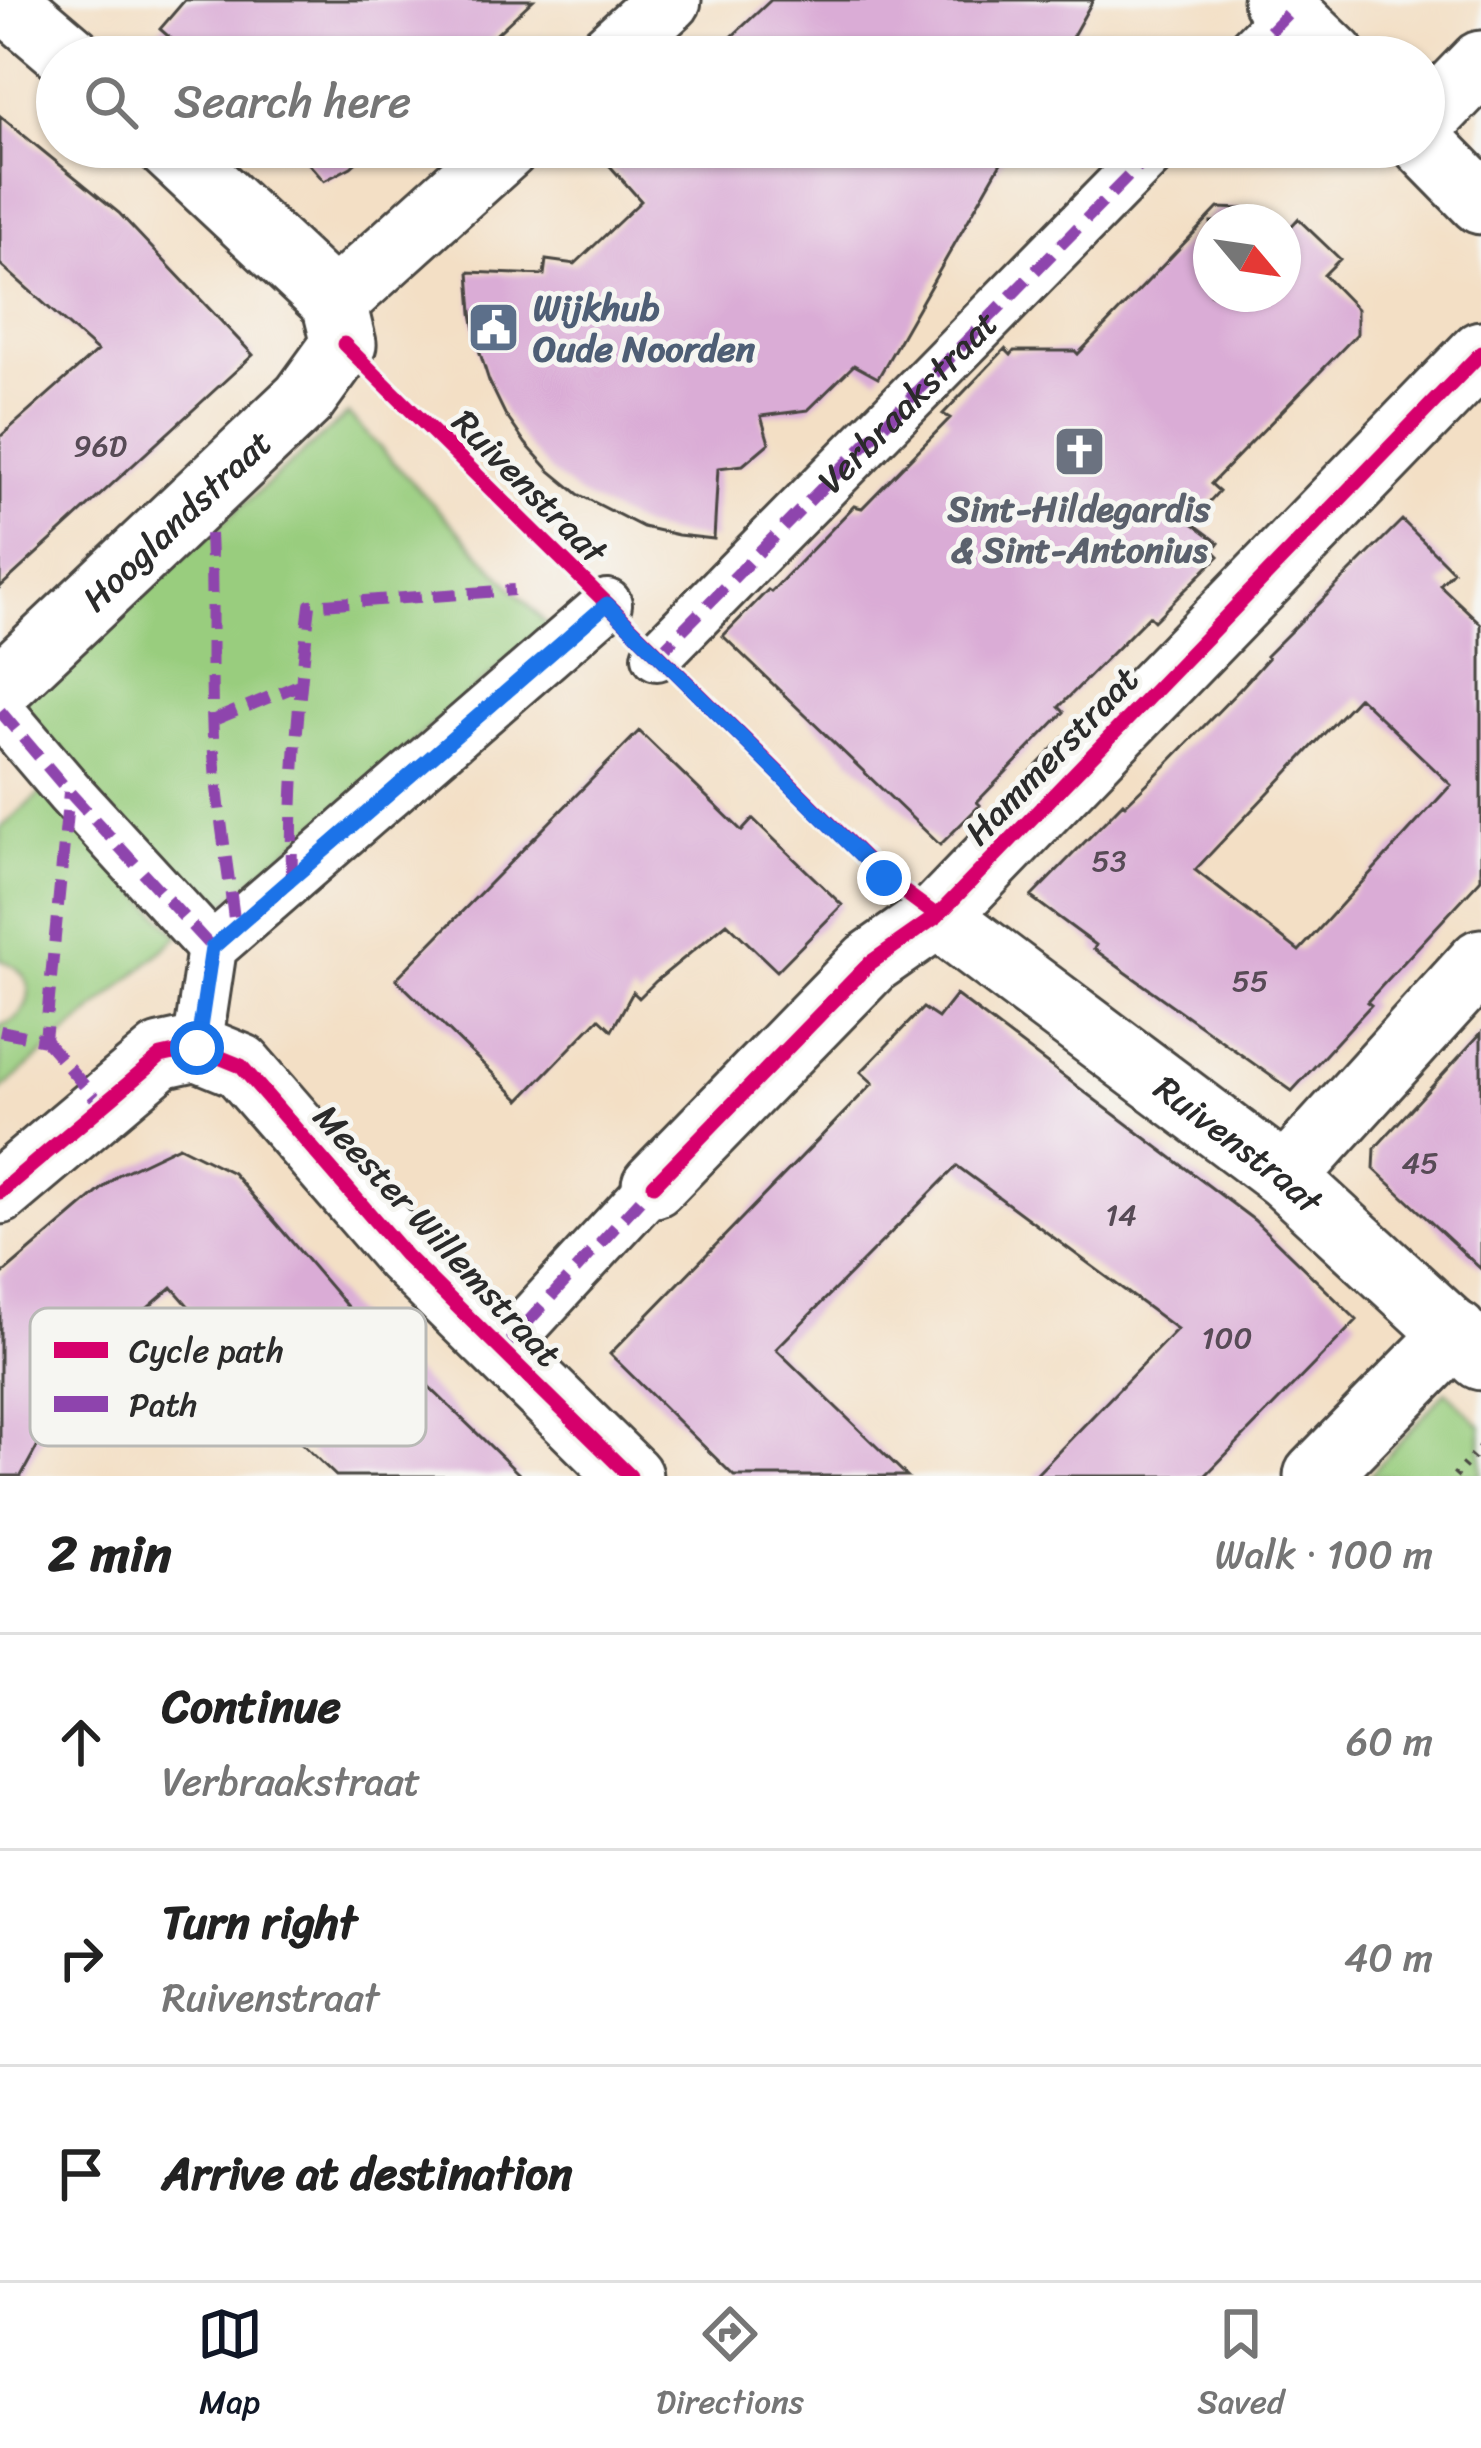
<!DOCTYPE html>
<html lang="en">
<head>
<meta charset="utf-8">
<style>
	:root { --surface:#fff; --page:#f6f6f6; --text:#222; --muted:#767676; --line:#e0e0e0; --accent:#111827 }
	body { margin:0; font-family:Sriracha,sans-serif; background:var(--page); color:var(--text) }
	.compass { position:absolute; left:1193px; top:204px; width:108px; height:108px; border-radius:50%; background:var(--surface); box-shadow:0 3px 9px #0004; rotate:119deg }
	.stop { position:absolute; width:36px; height:36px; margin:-27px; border:9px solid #1a73e8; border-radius:50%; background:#fff }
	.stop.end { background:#1a73e8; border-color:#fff; box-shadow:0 3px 12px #0008 }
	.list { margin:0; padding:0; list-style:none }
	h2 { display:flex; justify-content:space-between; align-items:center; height:156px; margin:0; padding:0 48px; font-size:51px }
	h2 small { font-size:39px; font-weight:400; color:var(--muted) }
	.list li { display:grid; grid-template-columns:78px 1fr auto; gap:36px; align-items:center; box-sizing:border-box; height:216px; padding:0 48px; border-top:3px solid var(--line) }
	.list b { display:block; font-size:45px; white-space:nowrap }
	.list p { margin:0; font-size:39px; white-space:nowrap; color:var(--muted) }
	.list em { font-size:39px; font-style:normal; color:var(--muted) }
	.icon { flex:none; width:66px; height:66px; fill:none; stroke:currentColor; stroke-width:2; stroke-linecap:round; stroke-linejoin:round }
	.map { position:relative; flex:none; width:1481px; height:1476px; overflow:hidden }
	.search { position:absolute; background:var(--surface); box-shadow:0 3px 9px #0004; left:36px; right:36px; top:36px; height:132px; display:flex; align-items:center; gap:30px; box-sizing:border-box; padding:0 42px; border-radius:66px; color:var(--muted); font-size:45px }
	.sheet { height:804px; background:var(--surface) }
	nav { display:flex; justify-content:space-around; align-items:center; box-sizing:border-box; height:168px; border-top:3px solid var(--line); background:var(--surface); font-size:33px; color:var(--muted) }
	nav a { display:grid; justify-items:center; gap:6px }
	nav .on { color:var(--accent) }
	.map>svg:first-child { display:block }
	.green { fill:#99cd7e; stroke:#627c54; stroke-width:3 }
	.building { fill:#daacd6; fill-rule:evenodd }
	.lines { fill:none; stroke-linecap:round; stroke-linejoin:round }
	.pedestrian-casing { stroke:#494642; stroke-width:54 }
	.minor-casing { stroke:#494642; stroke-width:69 }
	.path { stroke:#494642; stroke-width:8; stroke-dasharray:3 9; stroke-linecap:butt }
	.pedestrian { stroke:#fff; stroke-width:48 }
	.minor { stroke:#fff; stroke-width:63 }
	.quiet { stroke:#8e44ad; stroke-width:12; stroke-dasharray:24 12; stroke-linecap:butt }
	.cycleway-casing { stroke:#f6f6f2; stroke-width:22 }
	.cycleway { stroke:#d6006c; stroke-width:15 }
	.route { stroke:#1a73e8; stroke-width:15 }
	.labels { text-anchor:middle; stroke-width:10; stroke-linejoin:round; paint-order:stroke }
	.number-label { font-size:30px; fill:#574b56 }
	.service-label { font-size:36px; font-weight:bold; fill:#4e5e75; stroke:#f6f6f2; text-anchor:start }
	.street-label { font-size:36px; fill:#2b2b2b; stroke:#f6f6f2 }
	.worship-label { font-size:36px; font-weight:bold; fill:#5b616d; stroke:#f6f6f2 }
	.key { fill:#f6f6f2; stroke:#b9b9b6; stroke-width:3 }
	.key-label { font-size:33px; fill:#2b2b2b }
</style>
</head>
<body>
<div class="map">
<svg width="1481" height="1476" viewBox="0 0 1481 1476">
	<rect width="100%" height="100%" fill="#f6f6f2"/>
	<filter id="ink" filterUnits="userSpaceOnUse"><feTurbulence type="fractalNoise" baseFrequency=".00833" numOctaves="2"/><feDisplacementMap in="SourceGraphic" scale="24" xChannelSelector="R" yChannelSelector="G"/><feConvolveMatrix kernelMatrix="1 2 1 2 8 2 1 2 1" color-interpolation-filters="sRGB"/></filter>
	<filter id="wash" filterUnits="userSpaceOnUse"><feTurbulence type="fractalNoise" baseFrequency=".004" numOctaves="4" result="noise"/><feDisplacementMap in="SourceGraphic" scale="48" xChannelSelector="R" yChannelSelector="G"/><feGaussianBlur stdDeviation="2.7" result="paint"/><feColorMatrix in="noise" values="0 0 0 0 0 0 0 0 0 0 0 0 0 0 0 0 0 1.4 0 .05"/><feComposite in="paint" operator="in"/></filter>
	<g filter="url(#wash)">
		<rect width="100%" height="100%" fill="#f3dfc5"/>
		<path class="green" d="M348,414L548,626L208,918L13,704Z
			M44,790L179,936L0,1091V1026C38,1014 39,971 0,960V829Z
			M1446,1391L1481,1426V1476H1369Z"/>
		<g id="blocks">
			<path class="building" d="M185,0H533L472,57H192L160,29Z
				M771,0H1093L1061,57H710Z
				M0,116L119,213L253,355L0,587V437L97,351L0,264Z
				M294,147H373L351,167L324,181Z
				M612,147H1010L878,378L854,365L808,410L761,416L769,443L743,465L718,468L714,539L678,535L643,527L578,494L550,471L526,444L505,414L489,381L478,347L472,313L469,272L544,275L546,260L575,264L641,201L602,157Z
				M1218,208L1244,209L1257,222H1211V294H1283V235L1298,219L1340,259L1324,275L1357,309V334L1211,484L1219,491L1191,522L1219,543L1213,550L1219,556L1154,621L1149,616L1059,707L1064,712L977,802L980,805L940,845L723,636L768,590L771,592L854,506L862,508L950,418L943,414L1005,349L1011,355L1014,351H1075L1078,354Z
				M1402,520L1453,571L1440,585L1481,624V879L1367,1002L1371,1005L1292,1091L1124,971L1094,949L1096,945L1031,897L1123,803L1125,805L1166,765L1242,687L1268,658L1266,656ZM1359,697L1451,785L1299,951L1195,870Z
				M639,731L742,831L753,819L842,905L777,971L727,923L656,981L639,998L633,992L612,1030L599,1018L520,1100L396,979Z
				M956,995L1254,1220L1357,1320L1205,1476H1035L1177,1329L957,1166L776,1349L907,1476H734L610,1354L873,1083L861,1072L923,1008L938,1018Z
				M1481,1033V1269L1374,1169L1375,1148Z
				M179,1146L233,1173L350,1310L521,1476H336L294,1436L298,1432L172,1287L80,1366L83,1369L51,1398L59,1407L21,1476H0V1276L118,1175Z"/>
		</g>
	</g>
	<g filter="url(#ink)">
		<use href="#blocks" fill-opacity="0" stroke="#494642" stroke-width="3"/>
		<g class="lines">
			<defs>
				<g id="pedestrian">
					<path d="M1245,57L1288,13"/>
					<path id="s1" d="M657,656L1157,147"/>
					<path d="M0,711L69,792L212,948"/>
					<path d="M197,1048L212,948L607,604"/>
					<path d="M502,1350L654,1185"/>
				</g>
				<g id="minor">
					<path d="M5,0L72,57"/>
					<path d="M1275,0L1334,57"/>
					<path d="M606,57L669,0"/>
					<path d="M1424,122L1481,63"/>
					<path d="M1424,144L1481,202"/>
					<path d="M334,303L507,147"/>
					<path id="s2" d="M0,687L304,399L344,344L334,303L168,147"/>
					<path id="s3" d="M937,916L1285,1177L1481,1358"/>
					<path d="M1285,1177L1481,961"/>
					<path d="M654,1185L870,963L937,916L1481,353"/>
					<path d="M0,1192L161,1056L197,1048L241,1066L405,1255L630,1476"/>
					<path d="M1316,1476L1456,1333"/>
				</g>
			</defs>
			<use href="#pedestrian" class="pedestrian-casing"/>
			<use href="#minor" class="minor-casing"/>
			<path class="path" d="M1455,1476L1481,1447"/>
			<use href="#pedestrian" class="pedestrian"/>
			<use href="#minor" class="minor"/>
			<path class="quiet" d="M1245,57L1288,13
				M210,534C214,615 208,697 216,778C221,828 229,877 235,927
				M657,656L1157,147
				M0,711L69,792L212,948
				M214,720L301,684
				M292,877C290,786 299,696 310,605L514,590
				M0,1031L45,1040L69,792
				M45,1040L101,1105
				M197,1048L212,948L607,604
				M502,1350L654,1185"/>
			<defs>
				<path id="cycleway" d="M344,344L884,877L937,916
					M654,1185L870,963L937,916L1481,353
					M0,1192L161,1056L197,1048L241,1066L405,1255L630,1476"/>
			</defs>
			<use href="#cycleway" class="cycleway-casing"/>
			<use href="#cycleway" class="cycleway"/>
		</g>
	</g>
	<g class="lines" filter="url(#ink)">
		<path class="route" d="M197,1048L212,948L607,604L884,878"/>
	</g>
	<defs>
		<symbol id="civic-square" viewBox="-11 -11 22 22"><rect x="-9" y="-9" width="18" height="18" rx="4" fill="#5c6f8a" stroke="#f6f6f2"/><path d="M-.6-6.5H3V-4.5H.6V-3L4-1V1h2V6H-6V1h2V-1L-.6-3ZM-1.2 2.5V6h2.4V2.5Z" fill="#fff"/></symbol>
		<symbol id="church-square" viewBox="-11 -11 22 22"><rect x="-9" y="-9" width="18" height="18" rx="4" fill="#6b7280" stroke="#f6f6f2"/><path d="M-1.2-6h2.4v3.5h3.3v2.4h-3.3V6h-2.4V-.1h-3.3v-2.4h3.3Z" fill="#fff"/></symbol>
	</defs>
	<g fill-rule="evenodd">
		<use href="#civic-square" x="464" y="298" width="59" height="59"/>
		<use href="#church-square" x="1050" y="422" width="59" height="59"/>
	</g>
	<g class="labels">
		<g class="number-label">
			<text x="100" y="456">96D</text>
			<text x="1109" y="871">53</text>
			<text x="1250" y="991">55</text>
			<text x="1420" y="1173">45</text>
			<text x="1121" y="1225">14</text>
			<text x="1227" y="1348">100</text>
		</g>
		<g class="service-label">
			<text x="533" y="320">Wijkhub<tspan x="533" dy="41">Oude Noorden</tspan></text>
		</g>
		<g class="street-label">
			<text dy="13" stroke="none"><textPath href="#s1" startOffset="357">Verbraakstraat</textPath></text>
			<text transform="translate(530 486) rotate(45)" y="13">Ruivenstraat</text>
			<text dy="13" stroke="none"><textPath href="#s2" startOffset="243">Hooglandstraat</textPath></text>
			<text transform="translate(1051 755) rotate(-46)" y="13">Hammerstraat</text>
			<text dy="13" stroke="none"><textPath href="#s3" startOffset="378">Ruivenstraat</textPath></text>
			<text transform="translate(438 1235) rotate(47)" y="13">Meester Willemstraat</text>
		</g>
		<g class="worship-label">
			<text x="1079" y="521">Sint-Hildegardis<tspan x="1079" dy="41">&amp; Sint-Antonius</tspan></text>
		</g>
	</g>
	<rect x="30" y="1308" width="396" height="138" rx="18" class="key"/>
	<rect x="54" y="1342" width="54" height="16" fill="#d6006c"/>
	<rect x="54" y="1396" width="54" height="16" fill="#8e44ad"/>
	<g class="key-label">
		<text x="129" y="1362">Cycle path</text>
		<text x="129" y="1416">Path</text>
	</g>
</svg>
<svg class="compass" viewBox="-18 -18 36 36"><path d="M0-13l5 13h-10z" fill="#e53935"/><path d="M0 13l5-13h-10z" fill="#767676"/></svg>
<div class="stop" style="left:197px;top:1048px"></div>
<div class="stop end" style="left:884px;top:878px"></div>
<div class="search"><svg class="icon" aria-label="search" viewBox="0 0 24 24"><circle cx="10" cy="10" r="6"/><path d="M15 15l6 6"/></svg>Search here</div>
</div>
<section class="sheet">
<h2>2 min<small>Walk · 100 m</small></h2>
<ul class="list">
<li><svg class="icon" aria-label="ahead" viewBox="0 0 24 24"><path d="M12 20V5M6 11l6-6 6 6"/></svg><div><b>Continue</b><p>Verbraakstraat</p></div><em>60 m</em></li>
<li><svg class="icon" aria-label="right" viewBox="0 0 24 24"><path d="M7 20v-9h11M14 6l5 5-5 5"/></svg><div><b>Turn right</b><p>Ruivenstraat</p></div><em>40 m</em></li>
<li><svg class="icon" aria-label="arrive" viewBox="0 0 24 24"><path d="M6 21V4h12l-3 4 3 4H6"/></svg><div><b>Arrive at destination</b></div></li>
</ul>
</section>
<nav>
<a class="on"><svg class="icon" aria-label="map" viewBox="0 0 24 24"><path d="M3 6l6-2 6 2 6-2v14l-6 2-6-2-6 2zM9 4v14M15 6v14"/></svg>Map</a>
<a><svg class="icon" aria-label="directions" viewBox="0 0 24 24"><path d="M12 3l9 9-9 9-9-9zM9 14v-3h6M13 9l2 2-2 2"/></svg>Directions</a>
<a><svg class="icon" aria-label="saved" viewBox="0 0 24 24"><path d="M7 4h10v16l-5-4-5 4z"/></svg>Saved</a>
</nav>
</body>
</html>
